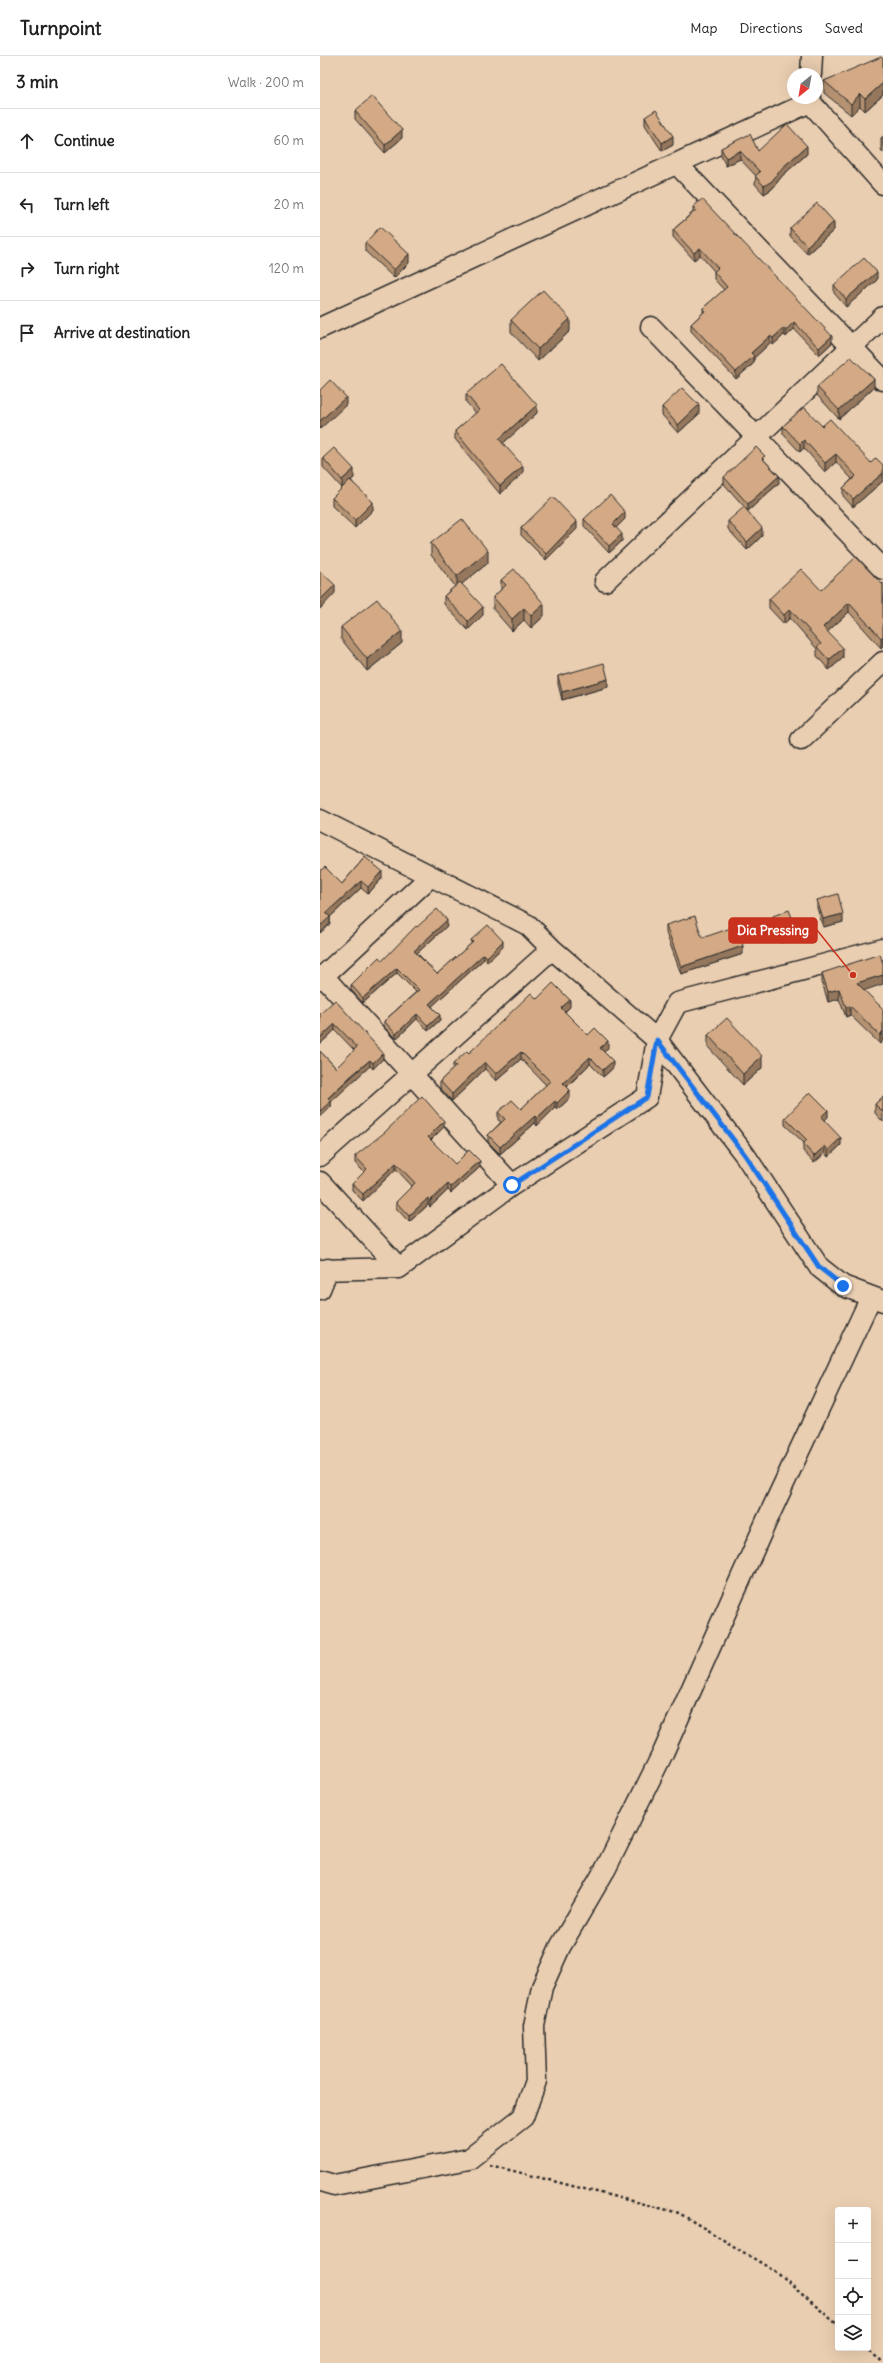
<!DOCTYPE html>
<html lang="en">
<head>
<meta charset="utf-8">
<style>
	:root { --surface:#fff; --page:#f2f2f2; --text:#222; --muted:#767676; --line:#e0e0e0 }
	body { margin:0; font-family:Delius,sans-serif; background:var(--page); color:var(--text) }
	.controls { position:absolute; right:12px; bottom:12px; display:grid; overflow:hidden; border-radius:4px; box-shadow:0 4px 16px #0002 }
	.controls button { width:36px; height:36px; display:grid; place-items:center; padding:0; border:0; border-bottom:1px solid var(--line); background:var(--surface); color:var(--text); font:20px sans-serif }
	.compass { position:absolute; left:467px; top:12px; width:36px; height:36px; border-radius:50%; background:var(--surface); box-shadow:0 4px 16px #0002; rotate:211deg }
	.stop { position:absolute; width:12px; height:12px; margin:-9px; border:3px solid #1a73e8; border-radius:50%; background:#fff }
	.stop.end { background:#1a73e8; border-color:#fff; box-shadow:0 1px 4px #0008 }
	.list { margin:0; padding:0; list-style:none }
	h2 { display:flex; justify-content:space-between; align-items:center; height:52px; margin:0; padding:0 16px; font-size:17px }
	h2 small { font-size:13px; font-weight:400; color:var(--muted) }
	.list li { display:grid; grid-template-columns:26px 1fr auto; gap:12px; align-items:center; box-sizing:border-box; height:64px; padding:0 16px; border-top:1px solid var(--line) }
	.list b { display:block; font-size:15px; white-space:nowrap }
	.list em { font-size:13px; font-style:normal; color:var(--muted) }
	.icon { flex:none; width:22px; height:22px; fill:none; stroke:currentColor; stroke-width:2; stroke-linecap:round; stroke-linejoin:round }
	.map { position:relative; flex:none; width:563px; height:2307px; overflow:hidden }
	header { display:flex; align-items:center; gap:24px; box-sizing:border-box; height:56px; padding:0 20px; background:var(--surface); border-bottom:1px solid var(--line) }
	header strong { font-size:19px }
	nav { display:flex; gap:22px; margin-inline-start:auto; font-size:14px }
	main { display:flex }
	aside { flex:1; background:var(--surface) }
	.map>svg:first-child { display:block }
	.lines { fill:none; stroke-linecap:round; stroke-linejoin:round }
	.minor-casing { stroke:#2b2b2b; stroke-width:23 }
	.path { stroke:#2b2b2b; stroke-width:2.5; stroke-dasharray:3 3; stroke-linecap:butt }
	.minor { stroke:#eaceb1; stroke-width:20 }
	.wall { fill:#b59272; stroke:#2b2b2b }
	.shaded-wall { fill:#94775d; stroke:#2b2b2b }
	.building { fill:#d3aa85; stroke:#2b2b2b }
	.route { stroke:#1a73e8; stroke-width:5 }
	.leader { fill:none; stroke:#c8321e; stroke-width:1.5 }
	.callout-dot { fill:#c8321e; stroke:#eaceb1; stroke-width:1.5 }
	.callout { fill:#c8321e; stroke:#c8321e; stroke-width:1.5 }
	.callout-label { font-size:13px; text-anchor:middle; font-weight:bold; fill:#fff }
</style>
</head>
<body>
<header>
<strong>Turnpoint</strong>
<nav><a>Map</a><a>Directions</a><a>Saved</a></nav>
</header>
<main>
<aside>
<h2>3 min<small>Walk · 200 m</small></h2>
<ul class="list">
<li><svg class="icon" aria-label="ahead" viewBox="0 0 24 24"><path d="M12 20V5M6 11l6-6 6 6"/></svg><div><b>Continue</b></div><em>60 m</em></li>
<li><svg class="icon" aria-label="left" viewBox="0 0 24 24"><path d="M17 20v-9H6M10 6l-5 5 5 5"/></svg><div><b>Turn left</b></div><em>20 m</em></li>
<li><svg class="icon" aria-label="right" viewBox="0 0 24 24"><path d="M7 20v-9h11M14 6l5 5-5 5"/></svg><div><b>Turn right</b></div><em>120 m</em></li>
<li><svg class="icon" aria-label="arrive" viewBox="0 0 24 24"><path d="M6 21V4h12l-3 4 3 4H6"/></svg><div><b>Arrive at destination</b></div></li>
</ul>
</aside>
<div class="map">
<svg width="563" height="2307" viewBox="0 0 563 2307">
	<rect width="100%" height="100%" fill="#eaceb1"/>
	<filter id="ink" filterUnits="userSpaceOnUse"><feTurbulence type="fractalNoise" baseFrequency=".025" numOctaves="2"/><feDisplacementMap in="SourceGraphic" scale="8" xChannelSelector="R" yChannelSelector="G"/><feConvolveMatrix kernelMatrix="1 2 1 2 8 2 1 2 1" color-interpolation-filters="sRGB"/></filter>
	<g filter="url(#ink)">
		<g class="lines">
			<defs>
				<path id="minor" d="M491,18L492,0
					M490,46L563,128
					M357,108L563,324
					M331,271L563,513
					M0,272L490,46V42
					M285,525L563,261
					M481,684L563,606
					M0,764L208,869L232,893L337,984L425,1099L499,1211L523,1230L563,1245
					M3,920L192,1129
					M0,923L111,820
					M0,1100L232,893
					M0,1126L79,1212
					M0,1214L79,1212L192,1129L327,1041L337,984L357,947L563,893
					M0,1233L8,1213
					M0,2125L14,2129L149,2103L203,2061L216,2025L214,1970L222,1931L240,1891L286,1812L343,1697L446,1466L551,1241"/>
			</defs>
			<use href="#minor" class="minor-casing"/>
			<path class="path" d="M170,2109L359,2157L456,2216L518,2269
				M545,2292L563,2306"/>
			<use href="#minor" class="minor"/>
		</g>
		<path class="wall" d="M563,3V39L545,55L540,50L531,59L504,37V25Z
			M35,55L82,82L65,97L35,63Z
			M325,61L353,89L342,95L325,69Z
			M561,82L563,84V96L561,94Z
			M401,92L438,95L487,98L462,120L452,133L444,138L435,128L436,120L420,103L406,110L401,100Z
			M373,151L512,287L499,299L474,273L466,281L464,279L453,289L450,287L434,302V307L416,323L371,275V268L383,257V252L404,234L394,223V215L380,199L374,204L353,181V174L373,156Z
			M470,172L514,174L487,198L470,180Z
			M45,187L89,207L74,222L45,195Z
			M557,224L526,251L514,237V229Z
			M191,264L250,275L218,305L191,276Z
			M497,331H554L519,363L497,339Z
			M146,338L217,357L183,387L203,417L180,438L135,383V375L156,357L146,346Z
			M342,351L379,358L358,377L342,359Z
			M463,370H502L551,407L563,409V425L533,451L523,440V432L532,423L516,406L505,416L484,392L480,396L463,378Z
			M3,402L34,422L31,424L53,454L35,472L12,450V442L22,432L3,411Z
			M445,405L459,427L428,455L404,428V421Z
			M264,463H305L296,472L302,485L289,497L264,470Z
			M408,465L442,480L427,494L408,473Z
			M201,472L257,473L226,504L201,479Z
			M111,487L168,507L141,528L163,559L148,574L124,548V540L135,530L111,499Z
			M181,524L224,560L211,572L204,564L192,575L173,553V541L181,534Z
			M563,527V589L561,592L529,556L507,576L523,602L509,614L497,600V593L470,562L464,568L449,552V543L501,534L562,528Z
			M21,571L82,587L47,615L21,583Z
			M238,620L288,631L242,644L238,628Z
			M45,801L62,822L48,838L41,832L10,861V868L0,877V815L22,828Z
			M497,844L523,866L503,871L497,852Z
			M453,860L476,880L461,887L453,868Z
			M346,869L382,882L423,898L361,918L346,877Z
			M127,870L97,897L117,918L151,888V884L183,891L167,906L164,903L112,950L120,964L108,975L97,963L76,983L64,971V965L96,936L77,917L43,947L31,934V929L62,905L97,871Z
			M502,917L544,934L563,953V985L560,988L530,959L526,961L519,943L508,946L502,926Z
			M217,943L250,951L245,956L268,979L288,992L284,996L293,1012L283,1021L270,1008L247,1031L250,1042L237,1054L235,1052L217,1070L215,1067L180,1098L168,1086V1079L181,1066L178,1064V1056L201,1053L226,1029L201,1003L176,1025L165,1013L132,1045L120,1032V1025L133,1013V1008L149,997Z
			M15,944L63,1003L53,1013L50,1010L31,1026L11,1046V1051L0,1061V995L16,1012L34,994L15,974L0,988Z
			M388,979L442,1012L423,1029L388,991Z
			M563,1041V1066L555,1057V1048Z
			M508,1061L504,1065L521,1089L508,1101L505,1097L494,1107L483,1095V1088L484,1087L465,1069V1062Z
			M124,1071L111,1084L135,1108L160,1111L131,1137L128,1134L110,1151L108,1149L89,1166L76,1152V1146L92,1130L76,1113L43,1145L32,1134V1128L44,1116L35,1107V1100Z"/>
		<path class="shaded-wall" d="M563,27V39L545,55V43Z
			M540,38V50L531,59V48Z
			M82,74V82L65,97V89Z
			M353,80V89L342,95V87Z
			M487,90V98L462,120L452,133L444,138V130L462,112Z
			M420,95V103L406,110V102Z
			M514,166V174L487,198V190Z
			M380,192V199L374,204V197Z
			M89,198V207L74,222V214Z
			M557,216V224L526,251V243Z
			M250,263V275L218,305V293Z
			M474,266V273L466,281V274Z
			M464,272V279L453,289V282Z
			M450,280V287L434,302V307L416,323V316L431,297Z
			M512,280V287L499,299V292Z
			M554,323V331L519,363V354Z
			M26,341V349L0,373V365Z
			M217,349V357L179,391V383Z
			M379,349V358L358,377V369Z
			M484,384V392L480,396V388Z
			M516,398V406L505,416V407Z
			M203,410V417L180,438V430Z
			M34,413V422L22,432V424Z
			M563,417V425L533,451V443Z
			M459,420V427L428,455V448Z
			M53,446V454L35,472V464Z
			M305,456V463L293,475V468Z
			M257,466V473L226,504V498Z
			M442,472V480L427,494V486Z
			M302,478V485L289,497V490Z
			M168,495V507L137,532V520Z
			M15,529V537L0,553V544Z
			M529,547V556L503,580V571Z
			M224,548V560L211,572V560Z
			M163,551V559L148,574V565Z
			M204,552V564L192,575V563Z
			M470,553V562L464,568V559Z
			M82,575V587L47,615V603Z
			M563,580V589L561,592V582Z
			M523,592V602L509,614V604Z
			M288,623V631L242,644V636Z
			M62,815V822L48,838V831Z
			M41,825V832L9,862L10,861V868L0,877V870L6,857Z
			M523,858V866L503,871V863Z
			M127,864V870L94,900V895Z
			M476,872V880L461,887V878Z
			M183,885V891L167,906V901Z
			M423,890V898L361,918V911Z
			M164,898V903L109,953V948Z
			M77,912V917L43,947V942Z
			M563,919V928L537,937V927Z
			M519,933V943L508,946V936Z
			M250,944V951L241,959V952Z
			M530,950V959L526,961V951Z
			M97,958V963L76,983V978Z
			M120,959V964L108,975V970Z
			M15,968V974L0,988V982Z
			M563,975V985L560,988V979Z
			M288,985V992L280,999V992Z
			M201,996V1003L176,1025V1018Z
			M63,997V1003L53,1013V1007Z
			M442,1000V1012L423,1029V1018Z
			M270,1001V1008L243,1034V1027Z
			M50,1004V1010L11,1046V1051L0,1061V1055L8,1042Z
			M293,1005V1012L283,1021V1014Z
			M165,1006V1013L132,1045V1038Z
			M250,1034V1042L237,1054V1047Z
			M235,1045V1052L217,1070V1062Z
			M508,1054V1061L501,1068V1061Z
			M215,1060V1067L180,1098V1091Z
			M124,1065V1071L108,1087V1081Z
			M521,1082V1089L508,1101V1094Z
			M505,1090V1097L494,1107V1100Z
			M160,1105V1111L131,1137V1131Z
			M76,1107V1113L43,1145V1138Z
			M128,1128V1134L110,1151V1145Z
			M108,1142V1149L89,1166V1160Z"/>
		<path class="building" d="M561,1L563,3V27L545,43L540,38L531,48L504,25Z
			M52,40L82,74L65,89L35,55Z
			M336,54L353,80L342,87L325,61Z
			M467,68L487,90L462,112L452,125L444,130L435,120L440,116L420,95L406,102L401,92L430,78L438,95Z
			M563,80V84L561,82Z
			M382,143L512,280L499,292L474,266L466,274L464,272L453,282L450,280L431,297L434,300L416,316L371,268L385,255L383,252L407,231L394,216L398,212L380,192L374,197L353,174L376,154L373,151Z
			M497,147L514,166L487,190L470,172Z
			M60,171L89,198L74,214L45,187Z
			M544,202L557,216L526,243L514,229Z
			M223,234L250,263L218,293L191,264Z
			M531,301L554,323L519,354L497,331Z
			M181,308L217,349L179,383L203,410L180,430L135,375L159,354L146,338Z
			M10,324L26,341L0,365V334Z
			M362,332L379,349L358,369L342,351Z
			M484,351L502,370L510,363L551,407L556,402L563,409V417L533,443L523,432L536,420L516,398L505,407L484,384L480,388L463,370Z
			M436,391L445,400L442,402L459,420L428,448L404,421Z
			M14,392L34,413L22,424L3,402Z
			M30,424L53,446L35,464L12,442Z
			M290,439L305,456L293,468L302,478L289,490L264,463Z
			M233,441L257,466L226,498L201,472Z
			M424,451L442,472L427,486L408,465Z
			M142,463L168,495L137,520L111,487Z
			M536,501L562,528L563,527V580L561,582L529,547L503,571L523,592L509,604L497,591L501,588L470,553L464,559L449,543L481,513L501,534Z
			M194,513L224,548L211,560L204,552L192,563L173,541L186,529L181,524Z
			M0,515L15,529L0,544Z
			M140,526L163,551L148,565L124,540Z
			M57,543L82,575L47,603L21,571Z
			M284,607L288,623L242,636L238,620Z
			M45,801L62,815L48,831L41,825L6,857L10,861L0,870V815L5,811L22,828Z
			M518,838L523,858L503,863L497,844Z
			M117,853L127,864L94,895L117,918L153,886L151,884L168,869L183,885L167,901L164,898L109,948L120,959L108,970L97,958L76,978L64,965L99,934L77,912L43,942L31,929L59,901L62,905L96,870L97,871Z
			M469,854L476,872L461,878L453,860Z
			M375,860L382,882L417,870L423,890L361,911L346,869Z
			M560,898L563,908V919L537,927L563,953V975L560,979L530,950L526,951L519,933L508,936L502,917Z
			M233,927L250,944L241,952L268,979L275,972L288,985L280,992L293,1005L283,1014L270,1001L243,1027L250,1034L237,1047L235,1045L217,1062L215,1060L180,1091L168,1079L185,1063L178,1056L192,1044L201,1053L230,1025L201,996L176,1018L165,1006L132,1038L120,1025L136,1010L133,1008L147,995L149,997L211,937L217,943Z
			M15,944L63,997L53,1007L50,1004L31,1020L8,1042L11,1045L0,1055V995L16,1012L37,991L15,968L0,982V958Z
			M407,962L442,1000L423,1018L388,979Z
			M490,1036L508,1054L501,1061L521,1082L508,1094L505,1090L494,1100L483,1088L487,1084L465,1062Z
			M102,1040L124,1065L108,1081L135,1108L149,1094L160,1105L131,1131L128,1128L110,1145L108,1142L89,1160L76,1146L95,1127L76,1107L43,1138L32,1128L47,1113L35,1100L65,1076Z
			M563,1041V1056L555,1048Z"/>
	</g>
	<g class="lines" filter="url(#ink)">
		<path class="route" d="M192,1129L327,1041L337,984L425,1099L499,1211L523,1230"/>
	</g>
	<path class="leader" d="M533 919L497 874"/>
	<circle class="callout-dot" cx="533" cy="919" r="4"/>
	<rect class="callout" x="409" y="862" width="88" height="25" rx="4"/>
	<g class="callout-label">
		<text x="453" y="879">Dia Pressing</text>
	</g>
</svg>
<div class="controls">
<button>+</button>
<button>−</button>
<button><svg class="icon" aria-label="locate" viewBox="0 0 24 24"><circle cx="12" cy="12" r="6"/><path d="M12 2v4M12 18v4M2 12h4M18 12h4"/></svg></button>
<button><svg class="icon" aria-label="layers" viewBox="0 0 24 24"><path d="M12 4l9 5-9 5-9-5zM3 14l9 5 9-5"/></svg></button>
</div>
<svg class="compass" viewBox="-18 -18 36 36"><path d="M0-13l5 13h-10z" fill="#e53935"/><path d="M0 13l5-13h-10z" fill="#767676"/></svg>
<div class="stop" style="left:192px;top:1129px"></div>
<div class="stop end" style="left:523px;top:1230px"></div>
</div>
</main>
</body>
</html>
